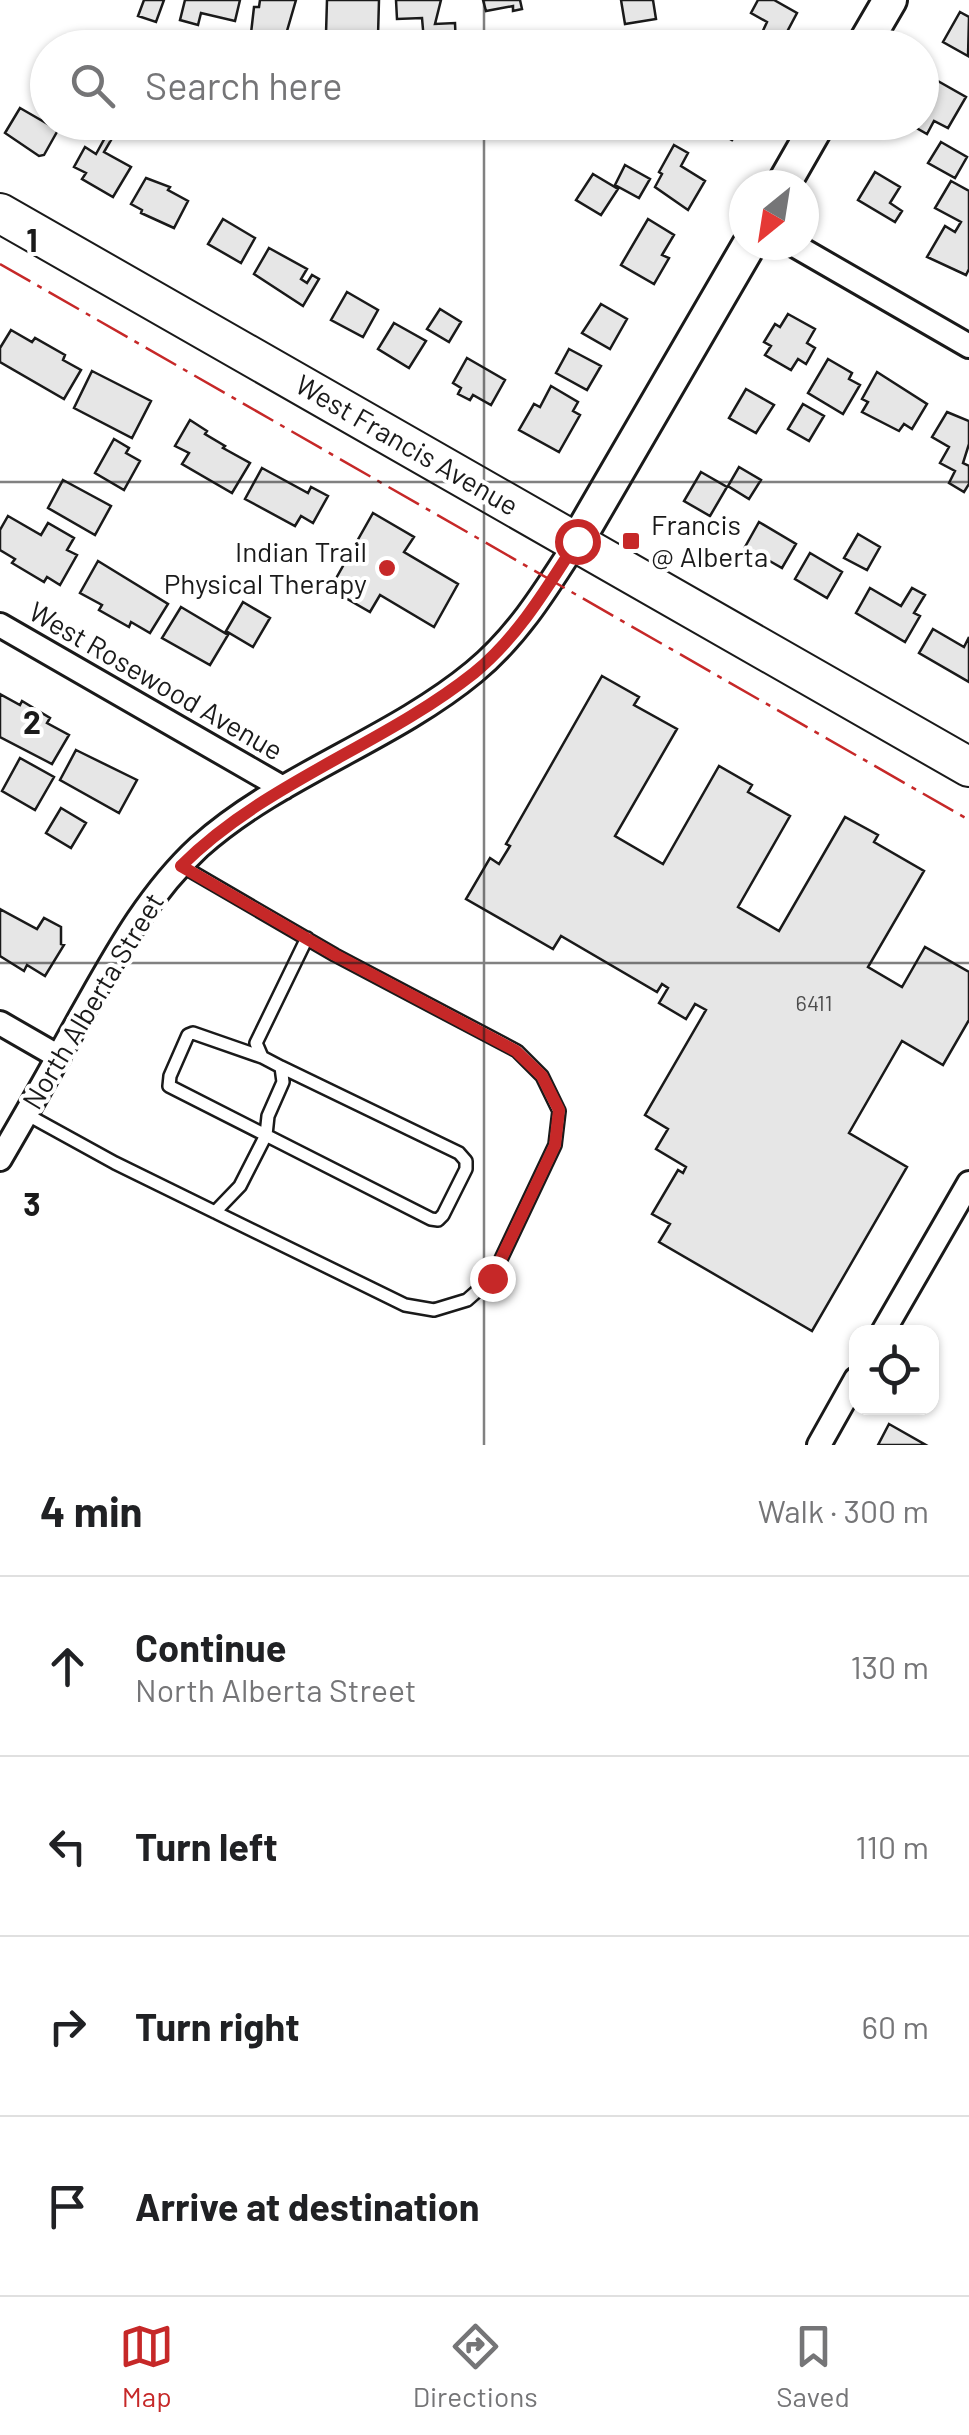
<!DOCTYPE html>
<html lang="en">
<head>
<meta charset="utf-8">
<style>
	:root { --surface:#fff; --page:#f2f2f2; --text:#202124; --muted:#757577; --line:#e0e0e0; --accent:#c62828 }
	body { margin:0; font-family:Barlow,sans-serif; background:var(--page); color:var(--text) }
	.controls { position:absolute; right:30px; bottom:30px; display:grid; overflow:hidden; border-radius:20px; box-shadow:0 2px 8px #0004 }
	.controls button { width:90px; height:90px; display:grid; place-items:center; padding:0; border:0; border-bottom:2px solid var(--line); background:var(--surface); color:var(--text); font:50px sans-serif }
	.compass { position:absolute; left:729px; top:170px; width:90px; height:90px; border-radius:50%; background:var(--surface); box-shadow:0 2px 8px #0004; rotate:210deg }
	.stop { position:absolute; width:30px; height:30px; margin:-22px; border:8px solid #c62828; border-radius:50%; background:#fff }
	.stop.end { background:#c62828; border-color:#fff; box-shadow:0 2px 10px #0008 }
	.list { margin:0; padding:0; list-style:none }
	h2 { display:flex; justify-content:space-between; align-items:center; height:130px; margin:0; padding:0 40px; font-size:42px }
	h2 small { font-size:32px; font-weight:400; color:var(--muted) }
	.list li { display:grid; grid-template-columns:65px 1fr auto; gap:30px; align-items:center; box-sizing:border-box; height:180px; padding:0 40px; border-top:2px solid var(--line) }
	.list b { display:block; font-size:38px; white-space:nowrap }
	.list p { margin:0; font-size:32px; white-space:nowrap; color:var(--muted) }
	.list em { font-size:32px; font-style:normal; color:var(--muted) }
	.icon { flex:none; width:55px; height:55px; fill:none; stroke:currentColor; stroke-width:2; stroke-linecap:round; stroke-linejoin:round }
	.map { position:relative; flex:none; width:969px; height:1445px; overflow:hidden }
	.search { position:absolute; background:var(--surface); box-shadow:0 2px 8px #0004; left:30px; right:30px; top:30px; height:110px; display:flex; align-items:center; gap:25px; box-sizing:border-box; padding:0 35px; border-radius:55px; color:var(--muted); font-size:38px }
	.sheet { height:850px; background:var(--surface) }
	nav { display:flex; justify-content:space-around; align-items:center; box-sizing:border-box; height:140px; border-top:2px solid var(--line); background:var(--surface); font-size:28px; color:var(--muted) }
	nav a { display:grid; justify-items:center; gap:5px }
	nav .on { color:var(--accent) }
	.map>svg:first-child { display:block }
	.building { fill:#e6e6e6; stroke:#1a1a1a; stroke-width:2.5 }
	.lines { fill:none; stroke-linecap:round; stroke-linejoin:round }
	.service-casing { stroke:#1a1a1a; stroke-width:16 }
	.minor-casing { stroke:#1a1a1a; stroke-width:28 }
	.secondary-casing { stroke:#1a1a1a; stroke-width:38 }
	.primary-casing { stroke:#1a1a1a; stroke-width:42 }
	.service { stroke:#fff; stroke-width:11 }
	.minor { stroke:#fff; stroke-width:22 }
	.secondary { stroke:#fff; stroke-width:32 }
	.primary { stroke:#fff; stroke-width:38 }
	.power { stroke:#c62828; stroke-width:2.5; stroke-dasharray:35 8 5 8; stroke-linecap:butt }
	.route { stroke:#c62828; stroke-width:12 }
	.grid { fill:none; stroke:#1a1a1a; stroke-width:2.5; stroke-opacity:0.55 }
	.poi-dot { fill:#c62828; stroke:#fff; stroke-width:4 }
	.labels { text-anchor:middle; stroke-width:8; stroke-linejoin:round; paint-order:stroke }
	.number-label { font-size:22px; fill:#4d4d4d }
	.street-label { font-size:28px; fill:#1a1a1a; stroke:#fff }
	.poi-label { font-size:28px; fill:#1a1a1a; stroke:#fff; text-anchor:start }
	.grid-label { font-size:32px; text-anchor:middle; font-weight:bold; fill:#1a1a1a; stroke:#fff; stroke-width:8; stroke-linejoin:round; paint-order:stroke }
</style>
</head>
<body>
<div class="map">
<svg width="969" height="1445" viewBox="0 0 969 1445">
	<rect width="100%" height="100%" fill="#fff"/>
	<path class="building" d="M144,0H164L156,22L138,16Z
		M185,0H240L235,21L201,13L198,25L180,20Z
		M260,0H296L287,31L317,34L315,48H269L270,44L250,42L254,7H259Z
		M327,0H379L378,36L326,34Z
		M396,0H441L435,24L455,23L456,47L436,48L435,40L424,41L422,18L397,19Z
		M483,0H520L522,9L513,11V6L486,11Z
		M621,0H653L656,19L625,24Z
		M758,0H774L797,13L787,32L796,36L791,48H755L767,22L751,13Z
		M960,12L969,17L968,56L943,42Z
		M495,35L497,48H467L466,40Z
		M929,76L966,97L948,128L934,121L927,134L906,122H922V88Z
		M20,108L58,130L44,155L39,156L5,133Z
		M700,122H742L744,124L732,140Z
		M106,136L111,140L104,152L131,167L113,197L82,179L86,173L74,167L85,147L96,154Z
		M941,142L967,157L955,178L928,163Z
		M674,145L688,153L681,166L705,181L688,210L655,187L662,174L659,172Z
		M625,165L650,179L639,198L615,185Z
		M875,172L900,187L890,203L902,211L895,222L858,200Z
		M593,174L618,189L601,215L576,200Z
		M146,178L170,187L168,190L188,201L174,228L141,213L142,210L131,204Z
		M951,181L969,191V269L966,275L927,257L945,226L955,232L961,222L935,208Z
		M223,219L255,238L241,263L208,244Z
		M648,219L674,235L662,255L669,258L654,284L621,265Z
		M269,248L307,269L301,279L307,283L312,275L319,279L303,306L254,274Z
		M347,292L378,310L363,337L331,320Z
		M601,304L627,319L610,349L582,333Z
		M440,309L461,322L449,342L427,329Z
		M788,314L815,329L807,343L815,348L806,364L798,359L791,370L765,355L771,346L764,342L775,324L780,327Z
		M394,323L426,341L409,368L378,349Z
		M11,330L32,342L35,338L65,355L63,360L81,370L64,399L0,362V348Z
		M569,349L601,366L587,390L556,373Z
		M467,358L505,380L491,405L473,395L470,400L458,394L461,388L453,383Z
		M828,359L852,373L849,379L860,385L843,414L808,393Z
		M92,371L151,401L132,438L74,408Z
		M877,372L927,404L912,429L904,424L899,431L862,412L868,402L862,399Z
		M551,386L578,402L573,411L580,415L559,452L519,430L534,404L540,407Z
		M746,389L774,405L756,433L729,418Z
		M803,404L824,416L809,441L788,429Z
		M947,412L969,421V444L963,463L969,466V484L964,492L949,483L955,471L940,463L949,447L932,437Z
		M190,420L207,431L205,434L225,446L223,448L250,463L232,493L182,464L189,453L175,446Z
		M114,439L129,448L126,453L140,461L124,490L95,473Z
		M739,467L761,480L749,499L728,486Z
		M262,468L308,493L311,487L328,496L313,523L301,516L295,526L245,499Z
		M701,472L727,487L710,516L684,501Z
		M63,480L111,506L95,535L48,508Z
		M373,513L414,537L404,552L458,584L434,627L380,595L370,612L330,589Z
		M8,516L41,535L48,523L74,538L67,550L77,555L60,585L47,577L44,582L12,563L15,559L0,550V530Z
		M759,522L796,544L782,568L745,547Z
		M858,534L880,547L867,570L844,558Z
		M810,553L842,572L827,598L795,579Z
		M98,561L168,604L150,633L131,622L129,627L99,610L102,605L80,593Z
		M870,588L901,606L912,588L925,595L914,613L920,616L905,642L856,613Z
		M243,602L270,618L253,647L226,631Z
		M181,607L228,635L210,665L162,638Z
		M933,629L964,647L969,637V682L919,653Z
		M602,676L639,697L634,705L677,729L615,836L663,864L719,766L752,785L748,792L790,816L738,907L779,931L845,817L878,835L874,842L924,871L868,967L902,987L925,947L969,972V1020L943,1065L902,1041L849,1133L907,1167L812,1331L659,1242L670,1224L652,1214L678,1170L683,1173L686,1167L656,1149L668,1129L645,1115L706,1010L695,1004L686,1019L659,1003L668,988L662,984L657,992L561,936L553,949L466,899L490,858L499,864L510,846L506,844Z
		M0,694L20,705L22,701L50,718L47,723L69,735L52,764L0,737Z
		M76,750L137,780L119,813L60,780Z
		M20,758L54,777L35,810L2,791Z
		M61,808L86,823L71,848L46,833Z
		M0,909L37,929L44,918L61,927V944L64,945L45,976L27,965L24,971L0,956Z
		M889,1424L926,1445H878Z"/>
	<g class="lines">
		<defs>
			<path id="service" d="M262,1057L193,1033L188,1035L170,1076L169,1086L431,1219L438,1220L443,1215L466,1169V1161L459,1153L281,1067
				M26,1114L115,1163L405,1305L434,1310L467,1300L492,1278L555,1145L559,1111L542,1076L517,1051L335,955L182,866
				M215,1212L240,1186L266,1135L268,1116L283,1082L281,1067L262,1057L256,1043L307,938"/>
			<path id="minor" d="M794,245L969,346
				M0,625L283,788
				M0,1023L59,1057
				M0,1159C28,1111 55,1063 82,1014C116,954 148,894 199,847C278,776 392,740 474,672C518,636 547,588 577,541
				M883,1332L969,1183
				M819,1445L856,1379"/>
			<path id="secondary" d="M862,48L890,0
				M783,185L819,122
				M577,541L749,245"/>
			<path id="primary" d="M0,213L969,767"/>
		</defs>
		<use href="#service" class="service-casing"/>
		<use href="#minor" class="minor-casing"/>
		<use href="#secondary" class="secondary-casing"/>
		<use href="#primary" class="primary-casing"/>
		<use href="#service" class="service"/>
		<use href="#minor" class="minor"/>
		<use href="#secondary" class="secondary"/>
		<use href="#primary" class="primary"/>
		<path class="power" d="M0,264L969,820"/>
	</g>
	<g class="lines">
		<path class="route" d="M492,1278L555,1145L559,1110L542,1076L516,1051L335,955L181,866C265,782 382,746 474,673C518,637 547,588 577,541"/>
	</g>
	<path class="grid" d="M484,0V48M484,122V1445M0,482H969M0,963H969"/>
	<g class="poi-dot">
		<rect x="621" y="531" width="20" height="20" rx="5"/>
		<circle cx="387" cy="568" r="10"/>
	</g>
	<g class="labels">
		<g class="number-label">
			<text x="814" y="1011">6411</text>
		</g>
		<g class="street-label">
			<text transform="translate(407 445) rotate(30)" y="10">West Francis Avenue</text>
			<text transform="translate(156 681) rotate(30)" y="10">West Rosewood Avenue</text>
			<text transform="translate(93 1001) rotate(-59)" y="10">North Alberta Street</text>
		</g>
		<g class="poi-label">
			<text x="651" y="535">Francis<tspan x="651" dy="32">@ Alberta</tspan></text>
			<text x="367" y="562" text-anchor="end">Indian Trail<tspan x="367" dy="32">Physical Therapy</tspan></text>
		</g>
	</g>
	<g class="grid-label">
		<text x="32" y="252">1</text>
		<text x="32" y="734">2</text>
		<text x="32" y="1216">3</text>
	</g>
</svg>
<div class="controls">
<button><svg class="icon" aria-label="locate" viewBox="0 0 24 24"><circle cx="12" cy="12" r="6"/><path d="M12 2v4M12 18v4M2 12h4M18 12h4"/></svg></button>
</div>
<svg class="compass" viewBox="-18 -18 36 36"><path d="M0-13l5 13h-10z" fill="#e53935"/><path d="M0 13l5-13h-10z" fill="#757577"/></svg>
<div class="stop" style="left:577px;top:541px"></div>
<div class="stop end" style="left:492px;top:1278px"></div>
<div class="search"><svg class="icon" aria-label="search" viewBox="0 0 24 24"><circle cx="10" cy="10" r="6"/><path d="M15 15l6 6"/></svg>Search here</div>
</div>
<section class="sheet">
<h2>4 min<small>Walk · 300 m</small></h2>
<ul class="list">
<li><svg class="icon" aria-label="ahead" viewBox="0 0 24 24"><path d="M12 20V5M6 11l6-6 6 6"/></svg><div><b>Continue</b><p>North Alberta Street</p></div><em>130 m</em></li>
<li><svg class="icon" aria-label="left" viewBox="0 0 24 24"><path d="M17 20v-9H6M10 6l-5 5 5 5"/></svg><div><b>Turn left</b></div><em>110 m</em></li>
<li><svg class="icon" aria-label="right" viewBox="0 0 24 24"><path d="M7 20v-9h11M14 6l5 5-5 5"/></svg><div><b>Turn right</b></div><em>60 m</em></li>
<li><svg class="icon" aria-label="arrive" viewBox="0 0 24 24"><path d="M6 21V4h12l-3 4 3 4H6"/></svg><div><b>Arrive at destination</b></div></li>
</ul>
</section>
<nav>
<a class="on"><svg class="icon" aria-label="map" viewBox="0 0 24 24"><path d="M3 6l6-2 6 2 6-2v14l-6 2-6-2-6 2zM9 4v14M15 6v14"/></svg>Map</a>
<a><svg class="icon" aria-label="directions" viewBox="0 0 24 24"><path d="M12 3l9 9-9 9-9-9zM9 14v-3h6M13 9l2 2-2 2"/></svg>Directions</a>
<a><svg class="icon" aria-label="saved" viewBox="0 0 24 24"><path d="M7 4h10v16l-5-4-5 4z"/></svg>Saved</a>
</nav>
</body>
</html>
